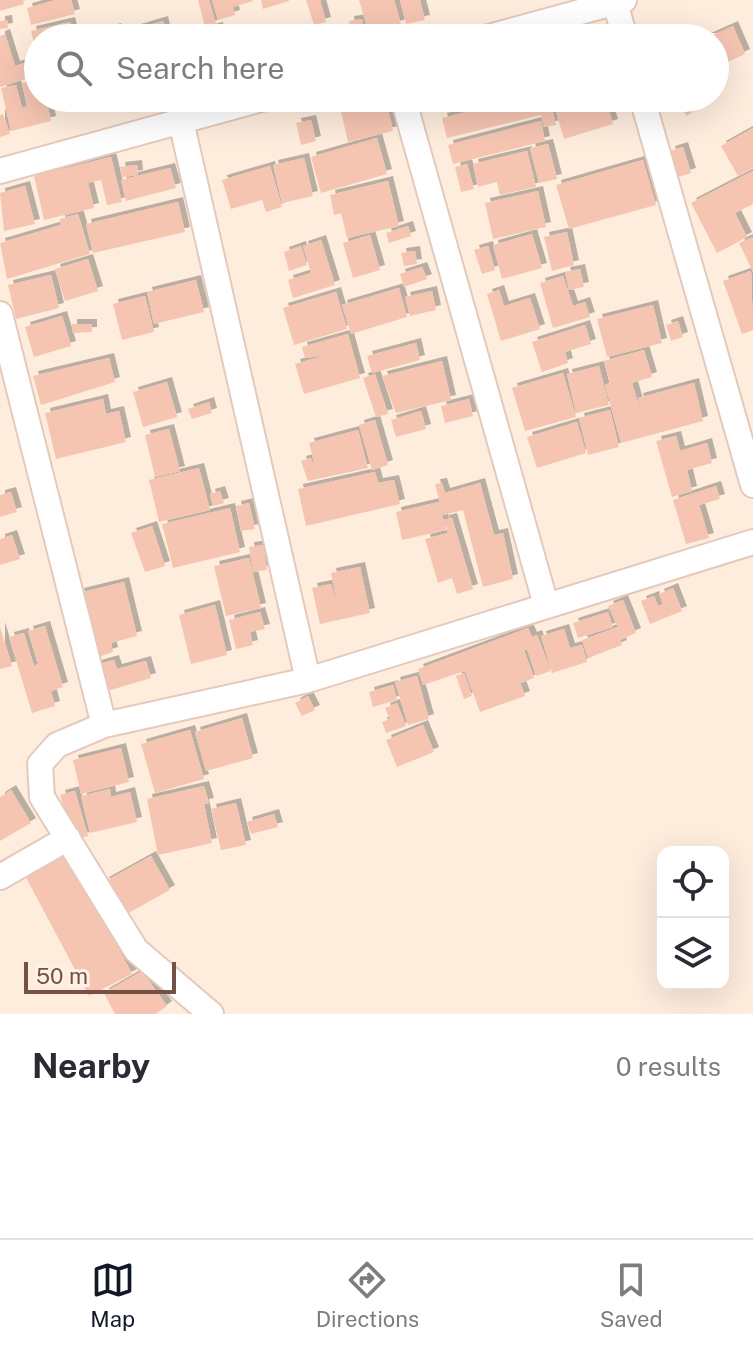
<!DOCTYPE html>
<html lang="en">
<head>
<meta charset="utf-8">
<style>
	:root { --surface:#fff; --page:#f7f7f7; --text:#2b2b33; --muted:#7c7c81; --line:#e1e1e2; --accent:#111827 }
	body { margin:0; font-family:"Public Sans",sans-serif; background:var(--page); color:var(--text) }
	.controls { position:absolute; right:24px; bottom:24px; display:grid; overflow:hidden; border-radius:16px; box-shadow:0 8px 32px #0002 }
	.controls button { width:72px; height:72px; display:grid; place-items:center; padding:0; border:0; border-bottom:2px solid var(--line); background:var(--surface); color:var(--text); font:40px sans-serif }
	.scale { position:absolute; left:24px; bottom:20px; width:152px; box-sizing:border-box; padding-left:8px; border:4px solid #755044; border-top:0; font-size:22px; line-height:28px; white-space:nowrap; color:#755044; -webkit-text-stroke:6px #fff1e5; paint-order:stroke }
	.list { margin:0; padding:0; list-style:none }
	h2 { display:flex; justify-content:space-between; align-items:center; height:104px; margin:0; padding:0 32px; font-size:34px }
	h2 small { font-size:26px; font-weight:400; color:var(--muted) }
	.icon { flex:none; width:44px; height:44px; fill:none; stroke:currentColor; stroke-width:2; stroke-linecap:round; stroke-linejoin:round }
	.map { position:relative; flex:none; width:753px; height:1014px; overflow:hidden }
	.search { position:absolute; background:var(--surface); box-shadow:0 8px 32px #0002; left:24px; right:24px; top:24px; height:88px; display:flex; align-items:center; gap:20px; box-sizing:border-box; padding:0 28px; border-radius:44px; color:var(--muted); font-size:30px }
	.sheet { height:224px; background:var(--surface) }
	nav { display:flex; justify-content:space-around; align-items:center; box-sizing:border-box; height:112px; border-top:2px solid var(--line); background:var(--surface); font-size:22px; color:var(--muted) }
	nav a { display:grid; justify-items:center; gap:4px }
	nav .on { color:var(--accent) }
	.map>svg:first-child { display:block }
	.building { fill:#f5c5b2; filter:url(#shadow) }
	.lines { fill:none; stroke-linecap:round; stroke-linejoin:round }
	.minor-casing { stroke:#e4c9bc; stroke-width:28 }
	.minor { stroke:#fff; stroke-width:24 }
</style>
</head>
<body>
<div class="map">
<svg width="753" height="1014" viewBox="0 0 753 1014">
	<defs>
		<filter id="shadow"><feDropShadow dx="5" dy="-5" stdDeviation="0" flood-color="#0004"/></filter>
	</defs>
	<rect width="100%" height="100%" fill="#feeddd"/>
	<path class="building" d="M0,0H23L24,4L0,11Z
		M56,0H71L75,14L31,25L27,8Z
		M198,0H209L216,24L205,27Z
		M212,0H253V1L233,7L235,15L218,20Z
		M261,0H289V1L263,9Z
		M306,0H320L326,22L314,25Z
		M359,0H394L401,24L369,34Z
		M400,0H420L425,20L406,24Z
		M362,19L364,38H352L349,21Z
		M7,20L8,28L0,29V21Z
		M163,21L167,38H130L129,31Z
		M70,22L74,38H38L37,55L31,31Z
		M733,26L745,54L715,68V38H706Z
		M218,27L221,38H204L202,31Z
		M116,28L119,38H84V37Z
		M5,34L15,66L34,60L38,75L0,87V36Z
		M38,80V98H46L51,121L11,131L1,88L16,85L22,108L27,106L22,83Z
		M63,98H92V99L65,106Z
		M107,98H125L127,104L110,108Z
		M338,98H362L365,111L387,105L393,131L348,142Z
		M484,98H536L537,104L550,101L556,125L544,127L541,115L447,138L442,118L486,107Z
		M552,98H605L613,124L564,139Z
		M687,98H704L706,102L687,116L678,104Z
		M3,114L10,134L0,137V115Z
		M311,120L316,141L301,145L296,123Z
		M541,121L545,141L453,164L448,145Z
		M753,128V168L738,176L721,146Z
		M377,138L387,174L321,193L311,157Z
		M548,144L557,179L539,183L530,148Z
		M683,147L691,173L678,177L670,151Z
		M527,151L536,187L500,195L497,182L478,187L473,164Z
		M111,157L122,202L107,205L101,180L88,183L94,208L44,220L34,176Z
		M304,158L313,196L282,203L273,165Z
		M643,160L656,205L569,229L556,185Z
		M467,164L474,189L461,192L455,167Z
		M137,165L138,175L122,177L120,167Z
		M270,166L282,207L266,212L262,200L231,209L222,180Z
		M170,168L176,188L126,201L121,180Z
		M753,171V204L735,213L747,237L717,253L691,203Z
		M388,181L399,226L347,238L341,213L334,215L330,195Z
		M25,186L35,224L4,231L0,193Z
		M538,191L546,227L493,239L485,203Z
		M178,202L185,232L93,253L86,224Z
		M78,214L90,254L7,279L0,243L61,225L60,219Z
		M408,226L411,236L389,243L386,233Z
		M567,232L574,265L552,271L544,237Z
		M532,234L542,268L502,279L493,245Z
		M370,235L380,270L353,278L343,243Z
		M753,237V272L739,243Z
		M321,240L335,285L293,298L288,280L311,273L303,246Z
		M301,246L307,265L289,271L284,252Z
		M488,246L495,270L482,274L474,250Z
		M415,251L417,264L404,266L401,253Z
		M88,259L98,291L65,301L55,269Z
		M422,267L427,279L404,287L400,274Z
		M580,269L584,287L569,290L565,272Z
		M751,271L753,330L742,334L723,281Z
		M51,275L59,308L16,319L8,285Z
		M563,276L573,306L585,302L590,317L553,328L540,283Z
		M196,280L204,312L154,324L147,292Z
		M399,288L407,317L351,334L342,305Z
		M499,290L504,306L530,298L540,329L501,341L487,294Z
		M432,291L436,310L410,316L405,297Z
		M336,292L347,329L294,345L283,308Z
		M145,296L154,332L122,340L113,304Z
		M653,305L662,343L607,357L597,319Z
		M62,316L71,346L34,357L25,327Z
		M678,321L683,337L671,341L666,325Z
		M72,324H92V332L72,333Z
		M585,325L591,344L565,352L568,363L542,372L532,342Z
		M348,334L360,378L304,394L295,364L327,355L305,358L302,347Z
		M416,343L420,360L372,373L367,356Z
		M644,350L652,377L632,383L643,420L638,398L694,383L703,421L621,443L605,385L610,383L604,361Z
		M109,358L115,382L41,405L33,376Z
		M442,361L451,400L396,413L382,376Z
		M599,366L609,405L576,413L567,374Z
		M563,373L576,417L525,431L512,388Z
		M375,374L388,414L376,417L363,378Z
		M167,382L177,417L143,427L133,392Z
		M103,399L106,414L119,411L126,442L56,459L45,413Z
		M469,399L473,416L445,423L441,406Z
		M209,402L212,413L192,419L188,409Z
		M610,410L619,447L588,455L579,418Z
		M421,411L426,429L396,437L391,420Z
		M375,420L388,465L372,470L359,425Z
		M577,422L586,453L537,468L527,437Z
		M169,429L180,471L155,477L145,435Z
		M358,430L368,468L308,481L301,461L311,458L317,474L309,443Z
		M676,436L680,451L707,443L712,463L687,470L692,491L672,497L656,441Z
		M199,468L210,510L159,522L149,480Z
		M375,472L378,483L394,480L400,504L306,526L298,489Z
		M442,483L445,493L480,483L494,535L503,533L513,579L483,587L463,510L443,515L435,484Z
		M716,486L720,499L699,505L709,538L686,544L673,500Z
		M220,491L224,503L213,506L210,494Z
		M11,492L17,512L0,517V495Z
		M439,502L446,530L402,540L396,512Z
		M249,503L255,529L241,531L236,506Z
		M230,508L240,552L173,568L162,524Z
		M452,518L473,589L457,594L452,578L438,583L425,539L448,533L444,520Z
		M152,526L165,566L145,572L131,533Z
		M12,535L20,559L0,565V539Z
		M263,545L267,570L253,572L249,547Z
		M249,558L261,608L226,616L214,566Z
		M360,567L370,613L320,624L312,588L331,584L338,607L331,573Z
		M124,582L137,636L111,643L113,652L98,657L79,593Z
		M673,588L682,611L650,624L641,601L654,596L658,606L663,604L659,594Z
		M623,600L636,633L620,640L622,645L588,658L582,640L618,627L608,606Z
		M215,605L227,655L191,664L179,615Z
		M260,612L265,629L250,632L253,645L236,649L229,620Z
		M608,612L613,627L578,638L573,623Z
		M45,626L63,687L51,691L55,706L32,713L9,637L24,633L34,666L38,664L28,631Z
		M0,627L12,666L0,669Z
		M528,628L532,637L537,635L551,671L536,676L527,649L524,650L534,678L521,683L516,671L525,696L480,712L465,671L423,685L418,669Z
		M564,629L570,648L582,645L587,662L552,673L541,636Z
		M114,660L117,669L146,661L151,678L104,692L96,665Z
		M464,673L472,696L464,699L456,676Z
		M417,676L429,719L408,725L395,682Z
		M393,685L397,700L373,707L369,692Z
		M308,696L315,710L302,716L295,703Z
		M397,703L406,726L386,733L382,722L390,719L385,708Z
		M242,718L253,758L206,771L195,732Z
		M423,725L434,752L397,767L386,740Z
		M190,730L204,779L155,793L141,744Z
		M121,748L129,782L81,794L73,760Z
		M204,786L209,803L204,804L212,843L158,855L147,799Z
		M110,789L111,797L130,792L137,822L90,833L81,796Z
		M11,790L31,823L0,841V797Z
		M75,791L88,836L74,840L60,795Z
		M236,803L246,845L221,850L211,809Z
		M274,814L278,827L251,834L247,822Z
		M65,848L132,974L89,996L22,870Z
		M151,856L170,890L123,916L104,882Z
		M142,971L167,1006L156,1014H115L104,993Z"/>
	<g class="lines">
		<defs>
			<path id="minor" d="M615,2L625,38
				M485,38L624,0
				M403,98L546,605
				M642,98L753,485
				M181,121L308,680
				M0,171L265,98
				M0,314L104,725
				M0,877L68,838
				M211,1014L136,950L42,797L40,764L57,745L104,725L308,680L753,542"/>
		</defs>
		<use href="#minor" class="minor-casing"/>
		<use href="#minor" class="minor"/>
	</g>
</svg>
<div class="controls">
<button><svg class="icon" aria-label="locate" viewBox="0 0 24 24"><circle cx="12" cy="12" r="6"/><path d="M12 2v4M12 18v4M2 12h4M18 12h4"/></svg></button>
<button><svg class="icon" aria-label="layers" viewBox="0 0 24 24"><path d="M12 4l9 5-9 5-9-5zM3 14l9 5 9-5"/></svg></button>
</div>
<div class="scale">50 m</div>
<div class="search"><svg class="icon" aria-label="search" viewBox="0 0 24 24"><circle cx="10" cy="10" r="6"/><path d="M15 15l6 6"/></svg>Search here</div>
</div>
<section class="sheet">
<h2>Nearby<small>0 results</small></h2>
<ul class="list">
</ul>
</section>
<nav>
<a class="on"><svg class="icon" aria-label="map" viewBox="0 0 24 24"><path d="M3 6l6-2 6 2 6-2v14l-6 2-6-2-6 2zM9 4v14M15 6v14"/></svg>Map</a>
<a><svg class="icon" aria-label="directions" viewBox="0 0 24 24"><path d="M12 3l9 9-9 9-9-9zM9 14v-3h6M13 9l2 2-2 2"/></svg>Directions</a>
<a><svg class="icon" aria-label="saved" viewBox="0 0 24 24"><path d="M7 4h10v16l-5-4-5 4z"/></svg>Saved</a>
</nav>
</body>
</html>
